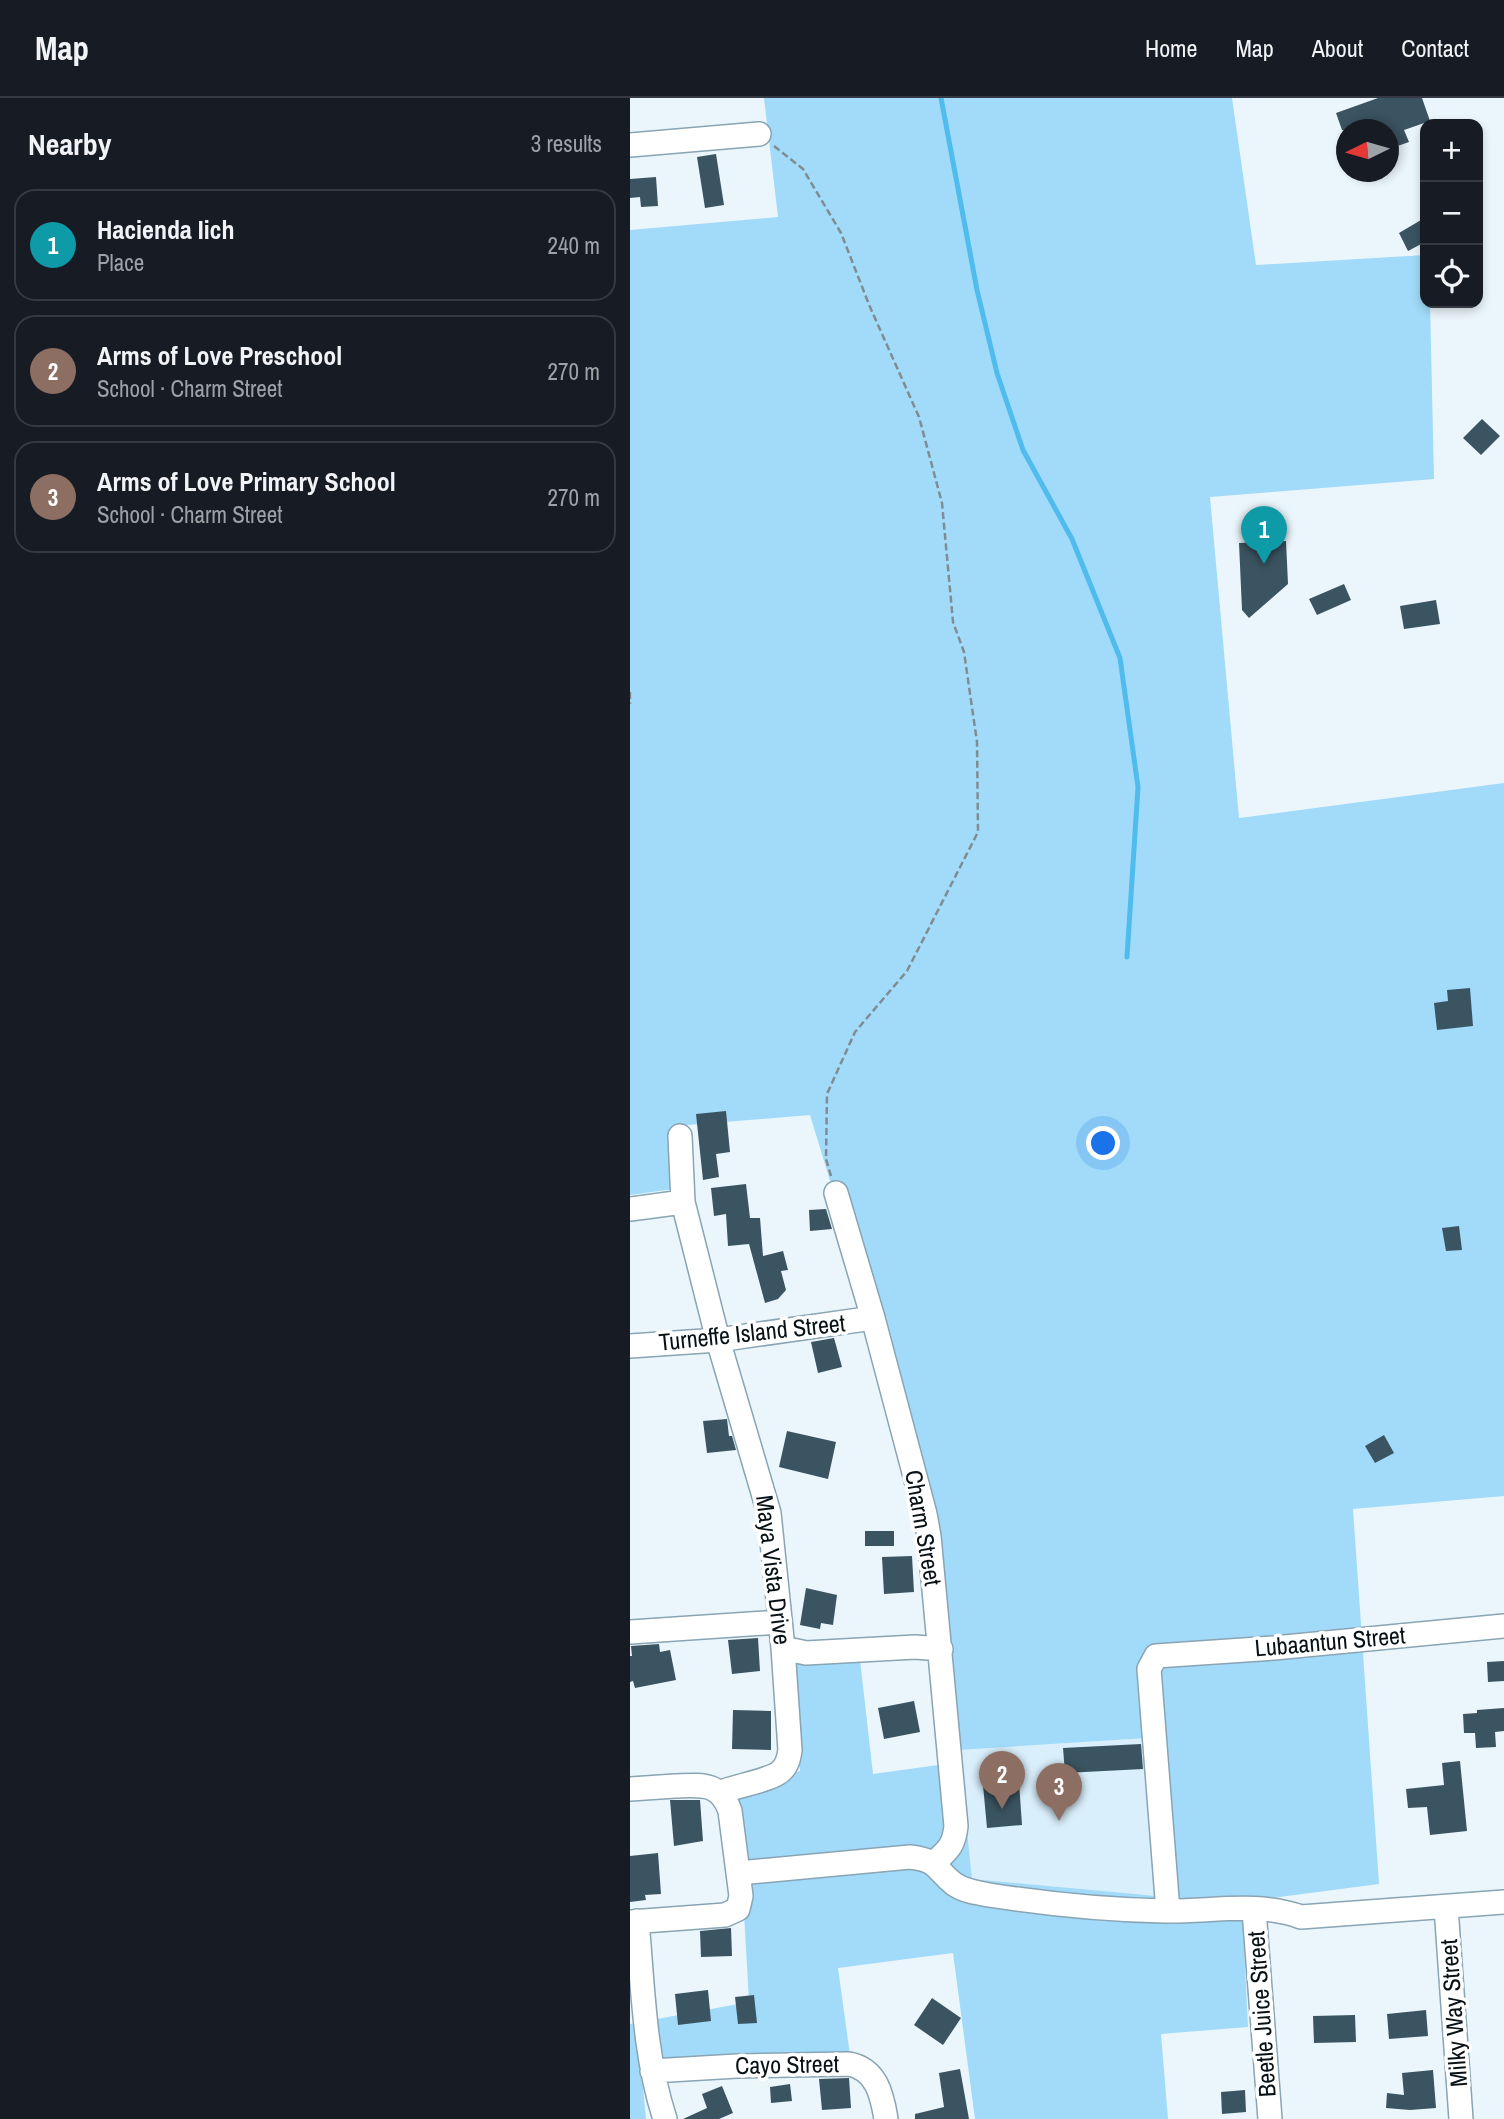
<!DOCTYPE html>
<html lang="en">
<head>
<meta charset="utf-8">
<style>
	:root { --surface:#171b24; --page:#242831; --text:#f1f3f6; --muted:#9ea1a6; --line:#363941; --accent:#b4aa97 }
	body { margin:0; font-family:"Archivo Narrow",sans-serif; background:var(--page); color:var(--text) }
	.controls { position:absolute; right:21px; top:21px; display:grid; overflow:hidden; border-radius:14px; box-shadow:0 4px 10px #0003 }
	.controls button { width:63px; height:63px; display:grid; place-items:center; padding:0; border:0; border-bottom:2px solid var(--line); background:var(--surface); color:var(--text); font:35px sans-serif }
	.compass { position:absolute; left:706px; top:21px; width:63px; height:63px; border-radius:50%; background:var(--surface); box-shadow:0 4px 10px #0003; rotate:265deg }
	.you { position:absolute; left:474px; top:1046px; width:24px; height:24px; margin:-18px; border:5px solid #fff; border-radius:50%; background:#1a73e8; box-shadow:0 0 0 10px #1a73e833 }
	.badge { display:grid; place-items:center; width:46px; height:46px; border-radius:50%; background:var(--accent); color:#fff; font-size:23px; font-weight:700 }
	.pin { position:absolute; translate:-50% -58px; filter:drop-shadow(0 2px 4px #0008) }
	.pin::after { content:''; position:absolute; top:37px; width:24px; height:21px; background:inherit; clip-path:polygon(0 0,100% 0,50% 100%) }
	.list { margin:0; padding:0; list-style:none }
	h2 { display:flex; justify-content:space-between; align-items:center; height:91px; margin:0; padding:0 28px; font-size:30px }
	h2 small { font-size:23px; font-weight:400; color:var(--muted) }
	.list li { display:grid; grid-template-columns:46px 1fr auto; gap:21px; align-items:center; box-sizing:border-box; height:112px; margin:0 14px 14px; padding:0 14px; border:2px solid var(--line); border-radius:21px }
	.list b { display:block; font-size:26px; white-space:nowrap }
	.list p { margin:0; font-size:23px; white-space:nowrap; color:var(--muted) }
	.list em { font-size:23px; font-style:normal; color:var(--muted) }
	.icon { flex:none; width:38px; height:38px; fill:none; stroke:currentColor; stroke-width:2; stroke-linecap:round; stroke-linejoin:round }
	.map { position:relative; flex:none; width:874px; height:2021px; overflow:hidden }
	header { display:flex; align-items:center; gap:42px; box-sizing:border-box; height:98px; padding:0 35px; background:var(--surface); border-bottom:2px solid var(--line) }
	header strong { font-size:33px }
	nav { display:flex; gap:38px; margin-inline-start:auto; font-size:24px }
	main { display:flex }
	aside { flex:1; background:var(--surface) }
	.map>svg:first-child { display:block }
	.built { fill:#d9effb }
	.green { fill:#a1dbf9 }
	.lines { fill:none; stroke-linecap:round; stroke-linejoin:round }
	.stream { stroke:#4fbced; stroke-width:5 }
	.building { fill:#3b5461 }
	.minor-casing { stroke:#89a4b3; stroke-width:26 }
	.path { stroke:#818c92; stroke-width:2.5; stroke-dasharray:7 3.5; stroke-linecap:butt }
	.minor { stroke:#fff; stroke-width:23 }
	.labels { text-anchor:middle; stroke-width:7; stroke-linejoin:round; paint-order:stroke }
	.street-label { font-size:24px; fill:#071116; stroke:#fff }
</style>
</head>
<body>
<header>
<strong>Map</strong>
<nav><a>Home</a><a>Map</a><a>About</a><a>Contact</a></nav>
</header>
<main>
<aside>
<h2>Nearby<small>3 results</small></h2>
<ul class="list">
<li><span class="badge" style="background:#0f9aa8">1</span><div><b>Hacienda Iich</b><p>Place</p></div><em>240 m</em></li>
<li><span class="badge" style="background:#8d6e63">2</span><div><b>Arms of Love Preschool</b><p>School · Charm Street</p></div><em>270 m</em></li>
<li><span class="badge" style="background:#8d6e63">3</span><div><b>Arms of Love Primary School</b><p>School · Charm Street</p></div><em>270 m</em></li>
</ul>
</aside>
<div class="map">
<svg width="874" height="2021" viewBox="0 0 874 2021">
	<rect width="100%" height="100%" fill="#ebf6fc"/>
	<path class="built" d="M517,1640L527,1798L342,1781L329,1652Z"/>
	<path class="green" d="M134,0H602L626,167L795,157V205H800L804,381L580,399L609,720L874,685V1398L723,1411L749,1786L612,1804L618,1929L531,1936L538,2021H345L323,1855L208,1870L220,1957L11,1968L16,2021H0V1926L119,1904L107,1689L170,1673L161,1559L229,1553L243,1676L330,1664L342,1781L527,1798L517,1640L329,1652L305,1426L180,1017L46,1028L44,1091L0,1097V132L148,119Z"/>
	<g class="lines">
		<path class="stream" d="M311,0L347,192L367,275L393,352L442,441L490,560L508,689L497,859"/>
	</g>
	<path class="building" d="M748,0H792L800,23L774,32L779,44L759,51V32H712L706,15Z
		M86,56L94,107L75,110L67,59Z
		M26,79L28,108L11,109L10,99L0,100V81Z
		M791,122L795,130V144L778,153L769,135Z
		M852,321L870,338L851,357L833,340Z
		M656,443L658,486L619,520L612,512L609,445Z
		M714,486L721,502L687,517L679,501Z
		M806,502L810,526L774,531L770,508Z
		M840,890L843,928L807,932L804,905L818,903L817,892Z
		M96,1013L100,1054L86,1056L89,1079L73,1082L66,1016Z
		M116,1086L120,1120H130L133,1158L153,1153L158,1172L151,1173L156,1192L148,1201L135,1205L119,1146L98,1148L96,1116L84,1118L81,1090Z
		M196,1111L202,1131L180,1133L179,1112Z
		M829,1128L832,1152L816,1153L812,1130Z
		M204,1240L212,1269L188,1275L181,1244Z
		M97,1321L99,1338H102L106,1352L77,1355L73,1323Z
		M157,1333L206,1344L198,1381L149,1369Z
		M754,1337L764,1355L745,1365L735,1348Z
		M235,1433H264V1448H235Z
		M282,1458L284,1494L254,1496L252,1459Z
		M176,1490L207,1497L203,1527L191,1525L190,1531L170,1527Z
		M128,1540L130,1573L102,1576L98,1542Z
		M29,1546L30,1554L40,1552L46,1582L5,1590L3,1583L0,1584V1558H2L1,1548Z
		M874,1563V1583L858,1584L857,1564Z
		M284,1603L290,1634L254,1641L248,1610Z
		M874,1610V1633L865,1634L866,1649L846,1650L845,1635H834L833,1616L847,1615V1612Z
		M103,1612L141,1613V1652L102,1651Z
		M511,1646L513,1671L435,1675L433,1650Z
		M830,1663L837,1733L800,1737L797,1709L778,1710L776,1691L814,1687L812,1665Z
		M389,1684L392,1727L357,1730L353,1687Z
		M40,1702H70L73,1743L44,1748Z
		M28,1755L31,1796L15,1797L16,1802L0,1804V1758Z
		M101,1830L102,1858L71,1859L70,1833Z
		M78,1892L81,1923L48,1927L45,1896Z
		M124,1897L127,1925L108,1926L105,1899Z
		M302,1900L331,1920L313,1947L284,1927Z
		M796,1912L798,1938L759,1941L757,1916Z
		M725,1917L726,1944L684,1945L683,1918Z
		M330,1971L339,2021H285V2016L314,2009L309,1975Z
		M803,1972L806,2010L780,2012L756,2010L757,1995L774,1997L772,1975Z
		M219,1980L221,2010L192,2012L189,1981Z
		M160,1986L162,2003L141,2005L140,1989Z
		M92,1988L103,2015L89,2021H53L77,2010L72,1996Z
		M615,1992L616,2014L592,2016L591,1994Z"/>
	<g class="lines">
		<defs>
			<path id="minor" d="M0,47L129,36
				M50,1038L53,1104L88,1242L139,1415L153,1550L160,1652C159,1659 158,1666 152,1672C144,1682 104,1688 89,1695
				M206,1095L243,1220L295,1416L299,1438L326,1728C324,1748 318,1752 304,1765
				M0,1111L53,1104
				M0,1248L88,1242L243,1220
				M0,1534L150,1524
				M153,1550L176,1555L285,1549L311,1551
				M0,1691C15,1690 30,1689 45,1688C72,1687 90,1684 100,1713L111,1798L108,1811L95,1817L0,1824
				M109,1775L280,1759C308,1762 305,1771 324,1786C334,1793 347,1795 359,1797C417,1806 475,1812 534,1813C579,1814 628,1803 671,1819L874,1804
				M816,1809L831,2021
				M624,1812L640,2021
				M538,1813L519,1571L526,1558L644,1550L874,1528
				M7,1823C13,1889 14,1957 35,2021
				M22,1973L107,1968L219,1966C246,1971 252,1996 256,2021"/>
		</defs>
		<use href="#minor" class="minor-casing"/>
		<path class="path" d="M144,48L173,71L211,135L240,209L289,319L312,405L323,524L334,554L347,644L348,734L277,873L225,934L197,996L196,1061L201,1078
			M0,594V606"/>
		<use href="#minor" class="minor"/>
	</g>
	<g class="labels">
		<g class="street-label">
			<text transform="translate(122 1235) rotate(-6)" y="8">Turneffe Island Street</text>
			<text transform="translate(293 1430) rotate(80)" y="8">Charm Street</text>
			<text transform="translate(143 1472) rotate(83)" y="8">Maya Vista Drive</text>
			<text transform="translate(700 1544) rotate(-5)" y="8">Lubaantun Street</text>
			<text transform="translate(824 1915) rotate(-94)" y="8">Milky Way Street</text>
			<text transform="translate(632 1916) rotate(-94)" y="8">Beetle Juice Street</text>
			<text transform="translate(157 1967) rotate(-1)" y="8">Cayo Street</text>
		</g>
	</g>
</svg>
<div class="controls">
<button>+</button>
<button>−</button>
<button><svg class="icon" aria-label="locate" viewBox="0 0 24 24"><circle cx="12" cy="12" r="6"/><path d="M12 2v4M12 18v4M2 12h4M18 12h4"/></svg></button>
</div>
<svg class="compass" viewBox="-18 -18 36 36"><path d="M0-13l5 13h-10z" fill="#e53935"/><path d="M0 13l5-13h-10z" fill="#9ea1a6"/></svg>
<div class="you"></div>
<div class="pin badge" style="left:634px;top:466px;background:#0f9aa8">1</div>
<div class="pin badge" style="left:372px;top:1711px;background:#8d6e63">2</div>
<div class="pin badge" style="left:429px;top:1723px;background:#8d6e63">3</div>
</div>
</main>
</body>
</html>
